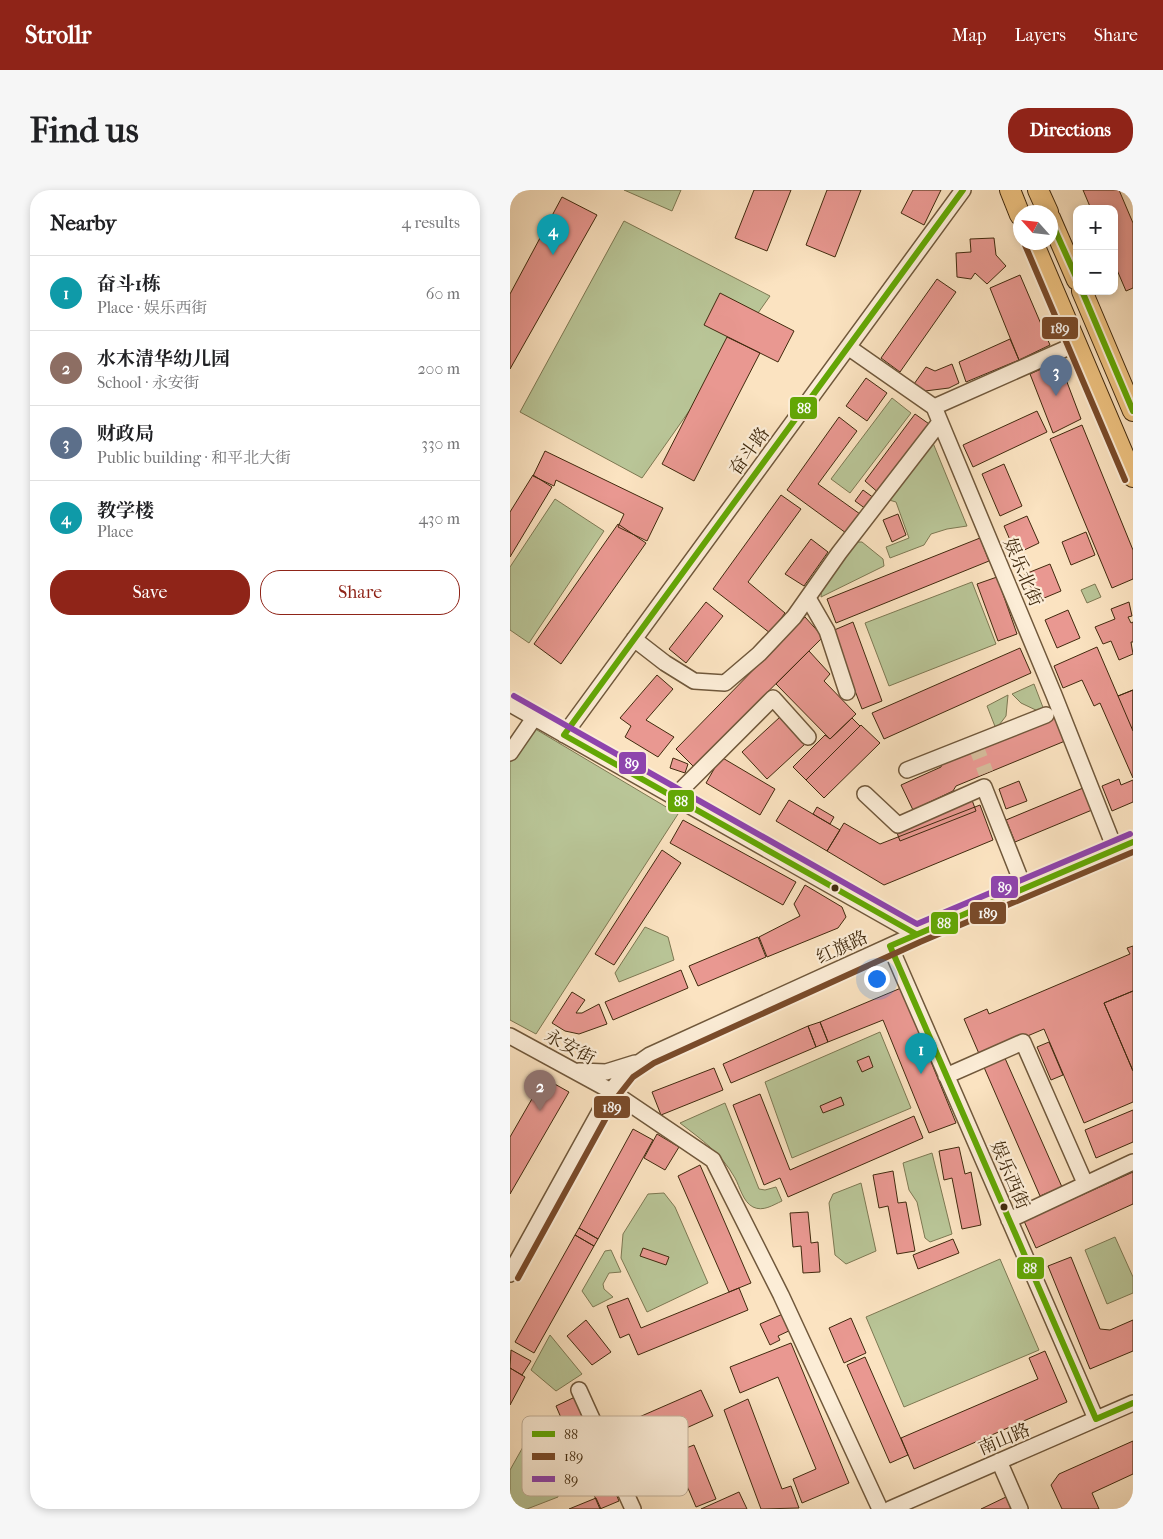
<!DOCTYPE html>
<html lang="en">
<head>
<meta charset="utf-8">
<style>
	:root { --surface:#fff; --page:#f6f6f6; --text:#202124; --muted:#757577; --line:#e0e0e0; --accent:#8f2418 }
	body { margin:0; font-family:"IM FELL French Canon","Noto Serif SC",serif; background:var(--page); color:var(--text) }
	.controls { position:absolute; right:15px; top:15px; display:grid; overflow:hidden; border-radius:10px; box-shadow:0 2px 8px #0003 }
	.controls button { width:45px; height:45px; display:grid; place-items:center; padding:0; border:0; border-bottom:1px solid var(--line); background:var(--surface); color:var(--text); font:25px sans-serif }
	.compass { position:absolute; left:503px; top:15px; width:45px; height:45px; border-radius:50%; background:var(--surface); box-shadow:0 2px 8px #0003; rotate:297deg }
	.you { position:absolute; left:366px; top:788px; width:18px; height:18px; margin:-12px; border:4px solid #fff; border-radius:50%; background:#1a73e8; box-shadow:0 0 0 8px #1a73e833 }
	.badge { display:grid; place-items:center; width:32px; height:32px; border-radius:50%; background:var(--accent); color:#fff; font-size:16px; font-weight:700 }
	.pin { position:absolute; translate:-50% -41px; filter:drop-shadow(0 1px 2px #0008) }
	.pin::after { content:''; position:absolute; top:26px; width:18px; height:15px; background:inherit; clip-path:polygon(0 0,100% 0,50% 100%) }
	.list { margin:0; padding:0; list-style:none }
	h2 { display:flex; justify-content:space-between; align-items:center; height:65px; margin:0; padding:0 20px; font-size:21px }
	h2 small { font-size:16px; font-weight:400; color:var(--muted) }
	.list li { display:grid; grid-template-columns:32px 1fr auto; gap:15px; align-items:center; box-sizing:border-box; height:75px; padding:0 20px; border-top:1px solid var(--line) }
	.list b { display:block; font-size:19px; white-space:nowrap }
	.list p { margin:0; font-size:16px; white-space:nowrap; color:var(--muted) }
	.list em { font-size:16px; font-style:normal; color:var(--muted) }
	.actions { display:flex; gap:10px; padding:15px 20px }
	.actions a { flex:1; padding:11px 0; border:1px solid var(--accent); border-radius:20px; text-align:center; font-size:18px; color:var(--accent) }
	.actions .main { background:var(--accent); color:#fff }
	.map { position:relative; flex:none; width:623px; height:1319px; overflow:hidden; border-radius:20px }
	header { display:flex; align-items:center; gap:30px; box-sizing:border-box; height:70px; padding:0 25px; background:var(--accent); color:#fff }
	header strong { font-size:24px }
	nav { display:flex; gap:28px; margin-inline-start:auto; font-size:18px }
	.intro { display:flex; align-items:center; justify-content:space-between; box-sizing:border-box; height:120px; padding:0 30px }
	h1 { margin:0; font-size:35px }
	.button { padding:12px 22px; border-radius:20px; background:var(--accent); color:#fff; font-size:18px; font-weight:700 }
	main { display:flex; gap:30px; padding:0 30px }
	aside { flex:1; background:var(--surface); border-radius:20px; box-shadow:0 2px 8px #0003 }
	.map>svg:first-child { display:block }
	.green { fill:#b9c597; stroke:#7d7852 }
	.building { fill:#e99891; stroke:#412a0e }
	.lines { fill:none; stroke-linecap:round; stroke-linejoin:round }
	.minor-tunnel { stroke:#d6be9d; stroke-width:15; stroke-dasharray:15 8; stroke-linecap:butt }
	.minor-casing { stroke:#70583b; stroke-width:18 }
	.major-casing { stroke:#412a0e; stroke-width:22 }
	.minor { stroke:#fcedd7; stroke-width:15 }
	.major { stroke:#eec280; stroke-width:20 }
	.bus-1-casing { stroke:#fcedd7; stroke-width:10 }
	.bus-2-casing { stroke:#fcedd7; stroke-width:10 }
	.bus-3-casing { stroke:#fcedd7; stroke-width:10 }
	.bus-1 { stroke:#63a705; stroke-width:6 }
	.bus-2 { stroke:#7a4b2a; stroke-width:6 }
	.bus-3 { stroke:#8e44ad; stroke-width:6 }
	.bus-dot { fill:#412a0e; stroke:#fcedd7; stroke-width:2 }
	.labels { text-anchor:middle; stroke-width:4.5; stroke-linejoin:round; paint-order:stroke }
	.street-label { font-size:18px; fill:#412a0e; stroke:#fcedd7 }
	.key { fill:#fcedd7; stroke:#c4b29b; stroke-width:1 }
	.key-label { font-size:14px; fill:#412a0e }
	.line-badge { stroke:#fcedd7; stroke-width:2 }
	.badge-label { font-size:14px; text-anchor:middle; font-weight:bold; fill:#fff }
</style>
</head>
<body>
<header>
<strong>Strollr</strong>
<nav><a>Map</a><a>Layers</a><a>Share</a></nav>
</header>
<div class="intro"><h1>Find us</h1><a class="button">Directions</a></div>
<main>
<aside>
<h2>Nearby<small>4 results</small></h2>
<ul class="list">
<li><span class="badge" style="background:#0f9aa8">1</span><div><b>奋斗1栋</b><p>Place · 娱乐西街</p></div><em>60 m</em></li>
<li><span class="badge" style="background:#8d6e63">2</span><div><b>水木清华幼儿园</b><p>School · 永安街</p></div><em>200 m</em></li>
<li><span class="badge" style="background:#5c6f8a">3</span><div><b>财政局</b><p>Public building · 和平北大街</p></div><em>330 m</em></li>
<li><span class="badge" style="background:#0f9aa8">4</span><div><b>教学楼</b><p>Place</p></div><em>430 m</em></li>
</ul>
<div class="actions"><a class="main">Save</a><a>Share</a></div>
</aside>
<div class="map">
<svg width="623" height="1319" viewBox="0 0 623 1319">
	<rect width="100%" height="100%" fill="#fbe3c1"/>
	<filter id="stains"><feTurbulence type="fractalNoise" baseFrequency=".004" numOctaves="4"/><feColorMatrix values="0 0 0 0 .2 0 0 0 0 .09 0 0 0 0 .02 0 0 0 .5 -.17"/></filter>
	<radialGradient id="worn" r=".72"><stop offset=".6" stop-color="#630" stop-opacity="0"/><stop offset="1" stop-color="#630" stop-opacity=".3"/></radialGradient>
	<path class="green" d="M114,0H171L162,21Z
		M114,31L260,106L132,288L10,222Z
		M382,208L401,223L340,303L321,289Z
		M423,253L457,336L437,339L421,344L414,355L380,368L376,357L399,348L386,312L379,310Z
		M45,309L94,341L19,453L0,440V377Z
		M345,352H352L373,369L374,376L311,407L312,394Z
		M462,392L486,454L379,496L355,433Z
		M585,394L591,407L577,413L571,400Z
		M524,494L534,520L530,522L511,513L502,504Z
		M498,505L496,526L486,539L477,516Z
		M22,537L168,624L26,844L0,830V570Z
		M135,737L158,747L164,770L109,792L105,783Z
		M370,842L401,918L282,968L255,892Z
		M215,913L249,999L255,1000L266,997L272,1011C263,1015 253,1022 243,1017C233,1012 230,997 225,988C211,963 192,950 170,933Z
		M422,963L442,1044L420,1052L415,1048L407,1012L399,1000L393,973Z
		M351,993L366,1061L336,1074L325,1065L319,1013L323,1004Z
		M154,1003L165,1017L198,1093L137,1122L111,1068L113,1044L138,1004Z
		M605,1047L623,1087V1103L597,1114L575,1060Z
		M101,1060L111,1082L99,1083L93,1094L94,1099L103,1107L83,1117L72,1101L95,1061Z
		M490,1069L529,1160L394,1217L356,1127Z
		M40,1145L72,1184L46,1201L21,1180Z
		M43,1235L65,1271L48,1298V1307L17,1319H0V1280L18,1248Z"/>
	<path class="building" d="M244,0H281L257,61L225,48Z
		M317,0H351L325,67L296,55Z
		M403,0H431L414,35L391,23Z
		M573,0H609L623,33V98L616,101L604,73V19H581Z
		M52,7L87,25L0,179V104Z
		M484,48L486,65L496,76L477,94L465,83L461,89L447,87L446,63L461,62L460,49Z
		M510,85L540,155L509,170L480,98Z
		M427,89L446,102L390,182L371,168Z
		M210,103L284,141L268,172L194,135Z
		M217,147L250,163L184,291L152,274Z
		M500,149L509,170L456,192L449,172Z
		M549,171L571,229L543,243L520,184Z
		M442,174L449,193L439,198L415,201L404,194L416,177L425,181Z
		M356,188L377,203L357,231L336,216Z
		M527,221L537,242L463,277L453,255Z
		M405,224L422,236L371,305L355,291Z
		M329,227L347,241L308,294L350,324L336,343L277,300Z
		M572,235L623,360V389L602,398L540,249Z
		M35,261L153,318L137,351L108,337L114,324L46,290L44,296L23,286Z
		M494,274L512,316L490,326L472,284Z
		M23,285L42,297L0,367V322Z
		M353,300L364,308L356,319L345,311Z
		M271,305L291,319L238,392L275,423L260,443L203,399Z
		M388,324L396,345L382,352L373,330Z
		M517,326L529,353L506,364L494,336Z
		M108,334L136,353L51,474L24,454Z
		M576,342L585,365L561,375L552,352Z
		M470,348L479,371L326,433L317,409Z
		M301,349L318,362L294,396L275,384Z
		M540,374L551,401L527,411L515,384Z
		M487,387L507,444L488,451L467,394Z
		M196,412L213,426L176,473L159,459Z
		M619,412L622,426L618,427L621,433L623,432V452H621L623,464L609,470L601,451L593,454L585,437L605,429L601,419Z
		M558,420L570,448L547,458L535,430Z
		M295,427L313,447L183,576L166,559Z
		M343,432L372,511L352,519L322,441Z
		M587,457L608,506L623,500V588L590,513L584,516L572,490L553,498L544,476Z
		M510,458L521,483L374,549L362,523Z
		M299,461L320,484L314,491L346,524L320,549L266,494Z
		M147,485L163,499L136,530L164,547L148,567L115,547L121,536L110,528Z
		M623,500V541L608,506Z
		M544,525L555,551L446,596L443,601L403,620L391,595L431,577L433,570Z
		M270,527L295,554L257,589L232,562Z
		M342,528L350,536L296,590L283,577L315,545L320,549Z
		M351,535L370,553L314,608L296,590Z
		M211,567L265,599L250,625L196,593Z
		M163,568L178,574L175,583L160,578Z
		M609,589L611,595L623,590V612L602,621L592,596Z
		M509,591L517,611L496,619L489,599Z
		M573,598L582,620L505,652L496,630Z
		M279,610L330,640L317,661L266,631Z
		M462,610L466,621L390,651L386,640Z
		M470,615L483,650L374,695L317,661L334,633L370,654Z
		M307,617L324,627L320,634L303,624Z
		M173,630L286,692L273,715L160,653Z
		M152,660L171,673L104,775L85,764Z
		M295,695L332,717L336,727L328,738L257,767L249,747L290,726L284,714Z
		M248,747L256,767L188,796L179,776Z
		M623,756V801L594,813L623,881V912L574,933L534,839L470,866L454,829L477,819L479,824L620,764L617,758Z
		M171,780L178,798L103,830L95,812Z
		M391,798L446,933L419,943L373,830L318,852L310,832Z
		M623,801V881L594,813Z
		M62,802L75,810L66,823H72L89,814L97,834L69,844L55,841L42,833Z
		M310,832L318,852L306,857L298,836Z
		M298,836L306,857L221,893L213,874Z
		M539,852L553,885L541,890L527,857Z
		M359,866L363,877L352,882L347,871Z
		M494,866L552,997L530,1006L473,875Z
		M204,878L213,900L151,925L142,902Z
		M34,888L59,902L0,1004V947Z
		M250,904L280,980L404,926L413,948L278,1007L270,988L254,995L223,915Z
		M331,907L334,915L313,923L310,916Z
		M623,920V952L586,968L575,940Z
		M123,939L143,950L88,1049L69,1038Z
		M147,944L169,957L155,980L134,968Z
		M449,957L455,984L461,982L471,1035L452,1039L442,988L434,990L429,961Z
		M190,975L241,1093L219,1102L168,986Z
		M383,981L388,1013L396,1012L405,1061L387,1064L378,1016L369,1018L363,985Z
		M623,982V1014L526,1058L514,1031Z
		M298,1022L301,1053L308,1052L310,1082L293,1083L291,1056L283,1057L280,1023Z
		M69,1038L88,1049L84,1056L65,1045Z
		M65,1045L84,1056L24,1163L5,1152Z
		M443,1049L449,1063L408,1079L403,1065Z
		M133,1058L159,1067L156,1075L130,1066Z
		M561,1067L590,1139L600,1140L623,1130V1161L580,1179L538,1076Z
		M229,1098L238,1120L128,1165L119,1144L110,1148L97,1116L118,1108L131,1138Z
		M275,1123L283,1139L268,1146L270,1150L260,1155L250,1134Z
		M341,1128L356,1163L334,1173L319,1138Z
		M76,1130L101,1162L82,1175L57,1146Z
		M281,1153L339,1293L292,1313L283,1289L306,1279L268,1187L230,1203L220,1177Z
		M1,1160L21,1171L12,1185L0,1178Z
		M535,1161L557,1212L404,1279L391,1248L528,1189L519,1168Z
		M355,1167L398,1265L380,1273L337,1175Z
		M0,1178L15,1187L0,1215Z
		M191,1200L203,1226L132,1258L120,1231Z
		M65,1207L109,1311L90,1319L46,1216Z
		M238,1209L272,1299L281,1296L289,1318L251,1319L214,1220Z
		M623,1251V1284L582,1303L589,1319H552L541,1295L549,1284Z
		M184,1255L206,1309L186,1317L163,1263Z
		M229,1302L237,1319H191Z
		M496,1307L501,1319H471Z
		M86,1308L91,1319H59Z"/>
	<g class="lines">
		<path class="minor-tunnel" d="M465,554L476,583"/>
		<defs>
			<path id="minor" d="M338,157L424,217L544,505L605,659
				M424,217L566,154
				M298,408L317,441L337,502
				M124,449L155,473L184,491L215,493L249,464L284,427L329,363L430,232
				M0,514L406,744
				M54,545L453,0
				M0,563L24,528
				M397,580L536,525
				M355,604L388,635L474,597L514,698
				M164,607L263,508L298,547
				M380,756L586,1229
				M0,846L101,901L203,970L271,1105L370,1319
				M69,881L96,882L125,873
				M436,886L513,852L575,993
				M499,1030L623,972
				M0,1084L101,901L117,881L140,865L406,744L623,652
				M69,1200L123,1319
				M489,1271L510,1319
				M380,1319L623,1213"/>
			<path id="major" d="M500,0L510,25
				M528,0L538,22
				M540,28L567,90
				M523,52L623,287
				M572,101L623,221"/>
		</defs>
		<use href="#minor" class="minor-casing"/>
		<use href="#major" class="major-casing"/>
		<use href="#minor" class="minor"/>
		<use href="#major" class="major"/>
		<defs>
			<path id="bus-1" d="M540,29L567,89
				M572,101L623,221
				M623,652L380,756L586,1229L623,1213
				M406,744L54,545L453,0"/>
			<path id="bus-2" d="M515,55L615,290
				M8,1088L108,906L123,887L144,873L410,752L623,662"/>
			<path id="bus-3" d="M4,506L407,734L620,644"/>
		</defs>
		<use href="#bus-1" class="bus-1-casing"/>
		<use href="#bus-2" class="bus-2-casing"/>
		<use href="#bus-3" class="bus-3-casing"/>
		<use href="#bus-1" class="bus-1"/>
		<use href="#bus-2" class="bus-2"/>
		<use href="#bus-3" class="bus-3"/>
	</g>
	<g class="bus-dot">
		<circle cx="325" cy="698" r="4.5"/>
		<circle cx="494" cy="1017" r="4.5"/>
	</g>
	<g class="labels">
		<g class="street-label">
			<text transform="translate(239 261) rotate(-54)" y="6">奋斗路</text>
			<text transform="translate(513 382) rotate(67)" y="6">娱乐北街</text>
			<text transform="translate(332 757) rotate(-25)" y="6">红旗路</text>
			<text transform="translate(60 857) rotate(28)" y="6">永安街</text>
			<text transform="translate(500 985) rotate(67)" y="6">娱乐西街</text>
			<text transform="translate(494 1249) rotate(-23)" y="6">南山路</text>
		</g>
	</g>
	<rect x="12" y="1226" width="166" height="80" rx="8" class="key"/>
	<rect x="22" y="1241" width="23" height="6" fill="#63a705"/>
	<rect x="22" y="1263" width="23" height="7" fill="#7a4b2a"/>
	<rect x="22" y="1286" width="23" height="6" fill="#8e44ad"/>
	<g class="key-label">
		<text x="54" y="1249">88</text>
		<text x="54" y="1271">189</text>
		<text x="54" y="1294">89</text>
	</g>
	<g class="line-badge">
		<rect x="531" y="126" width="38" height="24" rx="5" fill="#7a4b2a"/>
		<rect x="279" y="206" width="29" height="24" rx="5" fill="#63a705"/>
		<rect x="108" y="561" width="29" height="24" rx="5" fill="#8e44ad"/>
		<rect x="157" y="599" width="28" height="24" rx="5" fill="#63a705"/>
		<rect x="480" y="685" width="29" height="24" rx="5" fill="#8e44ad"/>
		<rect x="459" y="711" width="38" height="24" rx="5" fill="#7a4b2a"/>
		<rect x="420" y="721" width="29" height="24" rx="5" fill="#63a705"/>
		<rect x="83" y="905" width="38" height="24" rx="5" fill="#7a4b2a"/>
		<rect x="506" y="1066" width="29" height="24" rx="5" fill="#63a705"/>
	</g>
	<g class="badge-label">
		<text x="550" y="143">189</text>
		<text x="294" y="223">88</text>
		<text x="122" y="578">89</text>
		<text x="171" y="616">88</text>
		<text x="495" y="702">89</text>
		<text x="478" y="728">189</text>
		<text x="434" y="738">88</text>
		<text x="102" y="922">189</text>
		<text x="520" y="1083">88</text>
	</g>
	<rect width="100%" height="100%" filter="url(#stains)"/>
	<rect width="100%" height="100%" fill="url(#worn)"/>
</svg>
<div class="controls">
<button>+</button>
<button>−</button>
</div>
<svg class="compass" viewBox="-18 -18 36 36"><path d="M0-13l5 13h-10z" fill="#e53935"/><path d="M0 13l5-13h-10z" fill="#757577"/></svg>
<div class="you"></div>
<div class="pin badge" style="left:411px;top:884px;background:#0f9aa8">1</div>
<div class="pin badge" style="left:30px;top:921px;background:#8d6e63">2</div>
<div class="pin badge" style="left:546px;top:206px;background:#5c6f8a">3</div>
<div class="pin badge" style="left:43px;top:65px;background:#0f9aa8">4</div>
</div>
</main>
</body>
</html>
